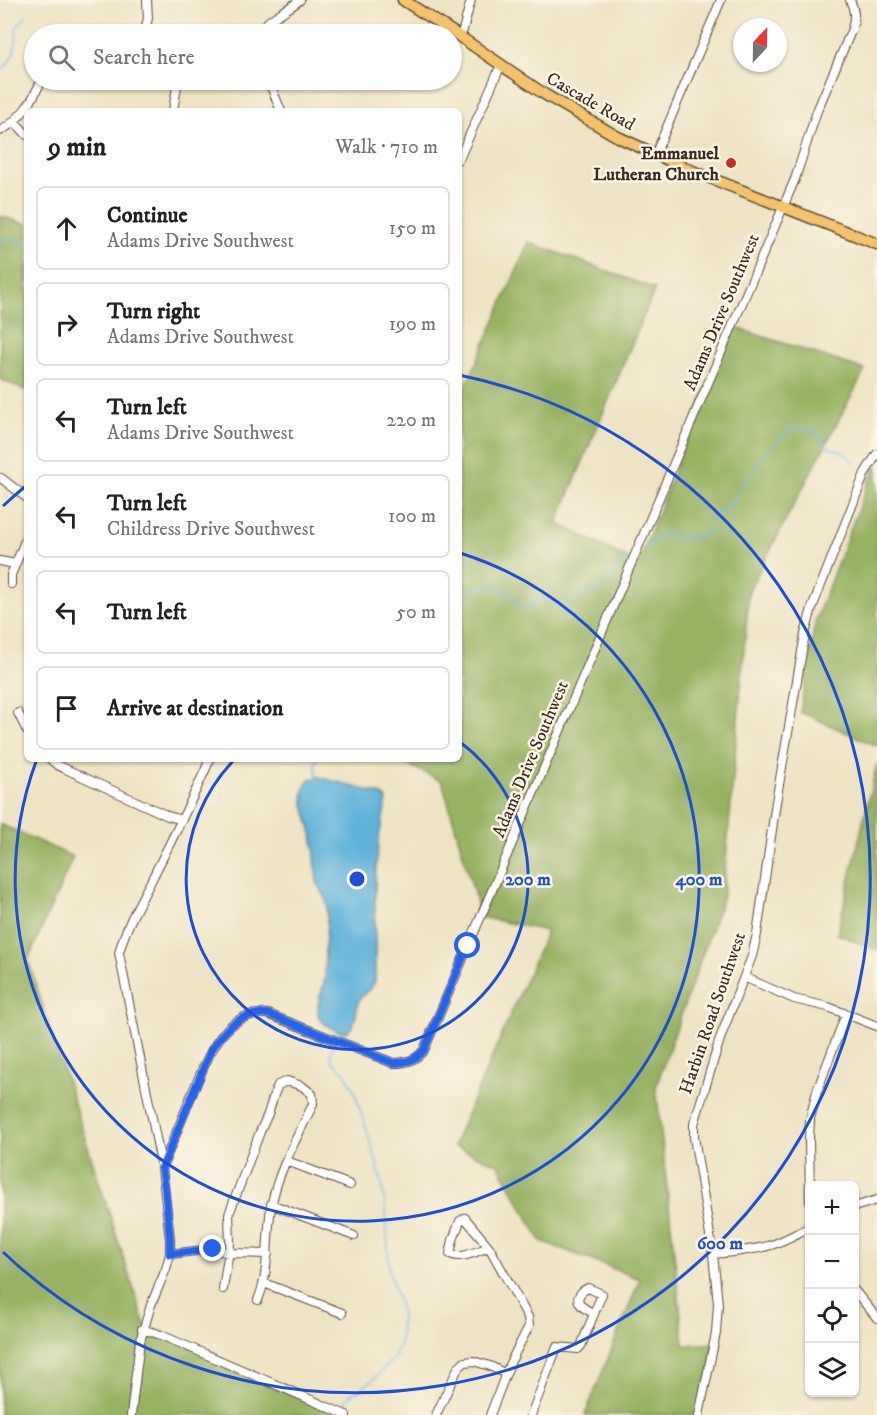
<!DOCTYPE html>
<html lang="en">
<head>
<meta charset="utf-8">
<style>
	:root { --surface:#fff; --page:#f6f6f6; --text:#202124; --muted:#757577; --line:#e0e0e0 }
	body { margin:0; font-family:"IM FELL DW Pica",serif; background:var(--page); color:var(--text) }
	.controls { position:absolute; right:18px; bottom:18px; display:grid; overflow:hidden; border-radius:9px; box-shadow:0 2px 4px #0004 }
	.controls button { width:54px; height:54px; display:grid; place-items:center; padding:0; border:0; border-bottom:2px solid var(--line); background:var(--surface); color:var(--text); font:30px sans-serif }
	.compass { position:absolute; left:733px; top:18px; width:54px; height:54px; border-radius:50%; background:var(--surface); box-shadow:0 2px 4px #0004; rotate:22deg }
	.stop { position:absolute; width:18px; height:18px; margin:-14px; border:4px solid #2563eb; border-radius:50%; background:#fff }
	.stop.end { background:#2563eb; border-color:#fff; box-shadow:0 2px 6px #0008 }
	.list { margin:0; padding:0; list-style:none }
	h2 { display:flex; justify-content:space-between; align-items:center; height:78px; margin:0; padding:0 24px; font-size:26px }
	h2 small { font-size:20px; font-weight:400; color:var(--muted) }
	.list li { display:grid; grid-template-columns:39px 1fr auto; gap:18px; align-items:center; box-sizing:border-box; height:84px; margin:0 12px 12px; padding:0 12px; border:2px solid var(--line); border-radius:9px }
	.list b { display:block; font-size:22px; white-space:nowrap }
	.list p { margin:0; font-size:20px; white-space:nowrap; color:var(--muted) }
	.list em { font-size:20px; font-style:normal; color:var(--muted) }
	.icon { flex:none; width:33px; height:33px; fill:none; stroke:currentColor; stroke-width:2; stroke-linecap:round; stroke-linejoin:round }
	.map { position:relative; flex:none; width:877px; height:1415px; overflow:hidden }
	.search { position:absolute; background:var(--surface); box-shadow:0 2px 4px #0004; left:24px; top:24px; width:438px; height:66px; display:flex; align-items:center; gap:15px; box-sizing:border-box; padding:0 21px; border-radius:33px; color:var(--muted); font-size:22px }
	.panel { position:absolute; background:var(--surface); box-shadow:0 2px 4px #0004; left:24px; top:108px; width:438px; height:654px; border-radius:9px }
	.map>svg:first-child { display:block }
	.forest { fill:#97b264; stroke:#696e41; stroke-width:1.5 }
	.water { fill:#5fb2da; stroke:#4d6e7c; stroke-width:1.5 }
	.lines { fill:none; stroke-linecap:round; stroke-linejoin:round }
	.stream { stroke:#5fb2da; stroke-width:1.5 }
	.minor-casing { stroke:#564637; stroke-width:10 }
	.major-casing { stroke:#564637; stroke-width:13 }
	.minor { stroke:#fff; stroke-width:8 }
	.major { stroke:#f3c26a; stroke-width:10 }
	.route { stroke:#2563eb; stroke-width:8 }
	.ring { fill:none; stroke:#1d4ed8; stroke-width:3 }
	.poi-dot { fill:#c8321e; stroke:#fcf5e5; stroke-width:2 }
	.labels { text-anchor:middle; stroke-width:5; stroke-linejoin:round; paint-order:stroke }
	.street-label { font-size:18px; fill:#3b2a1e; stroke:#fcf5e5 }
	.poi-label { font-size:18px; font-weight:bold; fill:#3b2a1e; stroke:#fcf5e5; text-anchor:end }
	.centre { fill:#1d4ed8; stroke:#fcf5e5; stroke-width:3 }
	.ring-label { font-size:18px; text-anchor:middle; font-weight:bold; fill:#1d4ed8; stroke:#fcf5e5; stroke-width:5; stroke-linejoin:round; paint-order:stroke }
</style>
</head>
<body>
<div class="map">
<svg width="877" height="1415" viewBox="0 0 877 1415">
	<rect width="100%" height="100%" fill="#fcf5e5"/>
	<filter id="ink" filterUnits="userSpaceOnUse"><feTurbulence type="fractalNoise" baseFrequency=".0167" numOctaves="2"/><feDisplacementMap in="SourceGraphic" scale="12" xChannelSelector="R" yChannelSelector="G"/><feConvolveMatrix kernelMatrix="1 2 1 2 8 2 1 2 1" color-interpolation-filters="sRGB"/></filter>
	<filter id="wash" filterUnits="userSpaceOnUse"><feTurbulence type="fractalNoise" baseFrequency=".008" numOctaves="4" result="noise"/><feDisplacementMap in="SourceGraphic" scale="24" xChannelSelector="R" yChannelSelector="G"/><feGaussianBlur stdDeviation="1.35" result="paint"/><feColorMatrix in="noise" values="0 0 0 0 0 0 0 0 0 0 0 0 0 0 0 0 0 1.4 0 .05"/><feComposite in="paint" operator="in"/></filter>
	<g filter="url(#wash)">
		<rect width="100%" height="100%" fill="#eee3c3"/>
		<path class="forest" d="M0,216L27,224V391L0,379Z
			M529,242L655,289L557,523L638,564L731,326L865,370L749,590L723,896L656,1086L684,1345L715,1343L699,1415H585L640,1279L541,1241L498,1164L453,1146L547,931L481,917L442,781L396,759H459V402Z
			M877,465V746L800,712L815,622L872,473Z
			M877,763V950L837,934Z
			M0,824L73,857L28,960L145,1325L349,1415H0Z"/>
		<path class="water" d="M319,777L366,790L384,796L387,800L379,836L375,879V981C372,989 365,992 360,998C355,1007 358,1032 343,1032C334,1031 320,1023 318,1014C316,1002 324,989 325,978C326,969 324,960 325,951C325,932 330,914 325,896C323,892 319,889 318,885C316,881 317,875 316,871C315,860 315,850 313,839C311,823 299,802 305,786C308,778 312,778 319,777Z"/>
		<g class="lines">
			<path class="stream" d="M0,71C14,61 18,44 16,28L26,16
				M0,242L13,239L27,243
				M871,473L877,472
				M646,545L650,546C654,541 659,535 665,534C668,534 671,535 675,536C685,538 698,539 708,533L716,513L726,510L768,449L791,429H813L827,447L843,452L854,462
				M459,601C465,597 472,591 480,588C496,582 512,594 520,608L528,610C534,603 539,600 549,601L555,607L563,611C576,589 582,599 598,589C611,582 619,569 626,557
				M317,777L315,763L317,759
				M338,1038L340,1031
				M334,1044L331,1052V1060L344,1072L353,1087L376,1160L382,1185L386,1211L389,1270L401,1311L400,1343L394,1358L376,1377L359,1391L351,1394L346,1401L344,1407"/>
		</g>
	</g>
	<g filter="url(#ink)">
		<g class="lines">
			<defs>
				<path id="minor" d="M144,34L148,18L147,0
					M256,34C268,18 285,12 300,0
					M459,36L463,30L471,0
					M266,80L272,89L281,111
					M173,111L178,80
					M14,121L27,135
					M0,131C12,125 23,113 31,101C35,94 38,86 43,80
					M655,155L721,0
					M459,159L501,65
					M1,478L27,498
					M0,561L15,564
					M11,584V575L27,536
					M18,713L27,731
					M50,759L57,765L168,816L182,820
					M744,977L794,999L828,1007L877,1026
					M287,1161L350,1185
					M162,1168C171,1145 181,1122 190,1099C205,1065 221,1009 268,1014L393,1063C407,1063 416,1060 424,1050L795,179L817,111L852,29C855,18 855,10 850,0
					M810,1202L809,1138L810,1119L817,1091L846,1014
					M271,1204L354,1236
					M854,1207L877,1200
					M465,1218L489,1247C477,1251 462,1260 450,1254L453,1240L460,1221Z
					M489,1247L528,1317L529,1326L510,1363L490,1415
					M170,1254L213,1249L229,1253L268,1254
					M713,1254C732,1252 752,1251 771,1245C784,1241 797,1233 810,1227
					M264,1283L342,1313
					M223,1289L230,1244L229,1214L260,1132L268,1114L274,1095L278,1085L287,1081L302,1086L312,1094L313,1104C299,1134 278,1171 272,1203C265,1236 271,1269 258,1300
					M854,1290L877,1318
					M142,1329L161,1335L346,1415
					M131,1415L140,1341L151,1305L166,1269L170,1254V1239L162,1168L119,953C125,928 139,904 151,881C171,841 192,801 210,759
					M436,1415L458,1368L465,1362L473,1361L490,1366L506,1374
					M531,1415L557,1347L578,1349L581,1346L602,1294L588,1288C570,1297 580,1308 594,1313
					M699,1415L716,1333L718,1304L713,1254L694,1137V1124L721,1036L752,956L757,934L776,802L805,634L812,608L865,473L877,454"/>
				<path id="major" d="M403,0L459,36L544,94L618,137L690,170L877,244"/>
			</defs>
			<use href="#minor" class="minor-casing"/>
			<use href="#major" class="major-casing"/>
			<use href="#minor" class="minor"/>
			<use href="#major" class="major"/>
		</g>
	</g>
	<g class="lines" filter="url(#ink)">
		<path class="route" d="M213,1249L170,1254V1239L165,1189L162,1168L211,1050C225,1029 241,1011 268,1014L393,1063C407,1063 415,1060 424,1050L468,946"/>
	</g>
	<g class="ring">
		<path d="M460 742A171 171 0 1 1 235 759"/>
		<path d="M460 553A342 342 0 1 1 37 759"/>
		<path d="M3 506A514 514 0 0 1 27 485M459 375A514 514 0 1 1 3 1252"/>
	</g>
	<circle class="poi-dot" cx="731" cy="163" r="6"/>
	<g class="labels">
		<g class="street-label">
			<text transform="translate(591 101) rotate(30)" y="6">Cascade Road</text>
			<text transform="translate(721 312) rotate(-67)" y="6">Adams Drive Southwest</text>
			<text transform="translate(530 759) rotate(-67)" y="6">Adams Drive Southwest</text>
			<text transform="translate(712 1013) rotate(-71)" y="6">Harbin Road Southwest</text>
		</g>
		<g class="poi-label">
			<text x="719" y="159">Emmanuel<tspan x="719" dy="21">Lutheran Church</tspan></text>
		</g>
	</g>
	<circle cx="357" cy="879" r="9" class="centre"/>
	<g class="ring-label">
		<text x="528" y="885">200 m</text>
		<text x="699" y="885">400 m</text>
		<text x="720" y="1249">600 m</text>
	</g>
</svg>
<div class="controls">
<button>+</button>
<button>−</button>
<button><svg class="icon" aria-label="locate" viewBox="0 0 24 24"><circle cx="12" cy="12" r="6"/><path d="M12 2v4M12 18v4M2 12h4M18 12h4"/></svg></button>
<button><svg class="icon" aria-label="layers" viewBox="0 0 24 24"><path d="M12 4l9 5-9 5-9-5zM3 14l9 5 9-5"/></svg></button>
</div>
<svg class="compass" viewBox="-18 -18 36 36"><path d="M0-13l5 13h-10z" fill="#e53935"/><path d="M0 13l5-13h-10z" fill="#757577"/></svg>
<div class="stop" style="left:468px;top:946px"></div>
<div class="stop end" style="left:213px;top:1249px"></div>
<div class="search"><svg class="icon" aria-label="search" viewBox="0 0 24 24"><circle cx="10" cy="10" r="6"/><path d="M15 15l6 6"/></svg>Search here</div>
<section class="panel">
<h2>9 min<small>Walk · 710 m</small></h2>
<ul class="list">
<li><svg class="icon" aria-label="ahead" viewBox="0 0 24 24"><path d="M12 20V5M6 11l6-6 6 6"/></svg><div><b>Continue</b><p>Adams Drive Southwest</p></div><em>150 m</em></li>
<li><svg class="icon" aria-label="right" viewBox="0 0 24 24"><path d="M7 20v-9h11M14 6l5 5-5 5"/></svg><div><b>Turn right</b><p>Adams Drive Southwest</p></div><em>190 m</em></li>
<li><svg class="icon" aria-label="left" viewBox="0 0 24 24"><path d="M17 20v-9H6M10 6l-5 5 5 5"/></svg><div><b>Turn left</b><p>Adams Drive Southwest</p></div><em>220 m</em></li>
<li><svg class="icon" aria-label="left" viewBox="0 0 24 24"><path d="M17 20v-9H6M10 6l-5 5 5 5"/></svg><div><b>Turn left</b><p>Childress Drive Southwest</p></div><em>100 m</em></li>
<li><svg class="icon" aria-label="left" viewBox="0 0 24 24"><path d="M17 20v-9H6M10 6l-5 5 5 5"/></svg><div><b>Turn left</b></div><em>50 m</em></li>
<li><svg class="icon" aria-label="arrive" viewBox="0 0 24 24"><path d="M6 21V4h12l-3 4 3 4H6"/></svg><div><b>Arrive at destination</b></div></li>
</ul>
</section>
</div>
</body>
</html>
